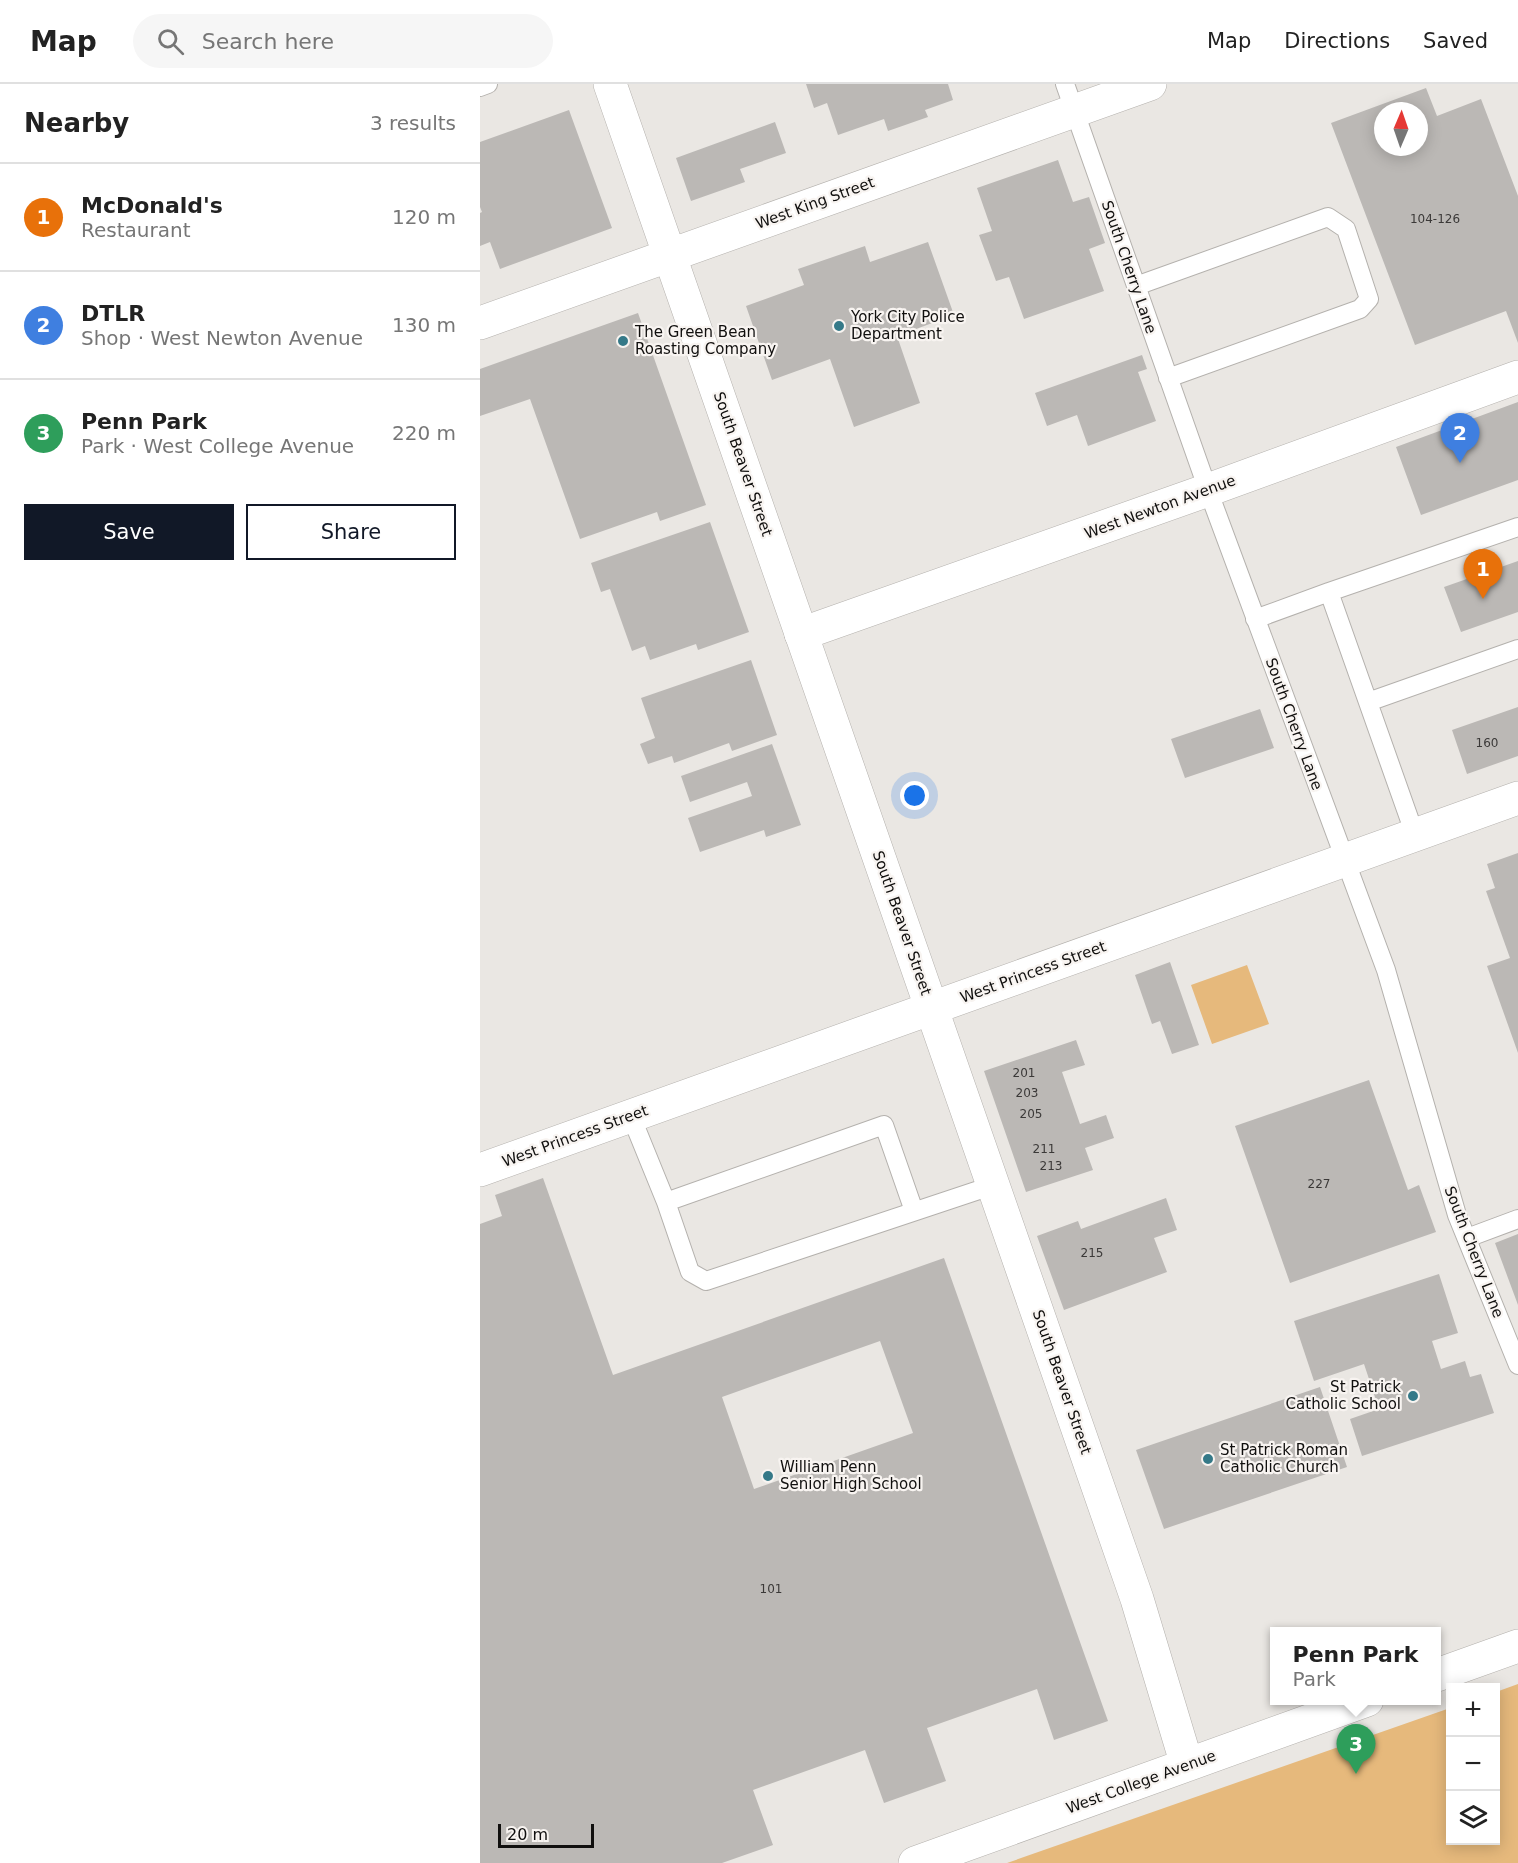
<!DOCTYPE html>
<html lang="en">
<head>
<meta charset="utf-8">
<style>
	:root { --surface:#fff; --page:#f6f6f6; --text:#222; --muted:#767676; --line:#e0e0e0; --accent:#111827 }
	body { margin:0; font-family:"DejaVu Sans",sans-serif; background:var(--page); color:var(--text) }
	.controls { position:absolute; right:18px; bottom:18px; display:grid; overflow:hidden; border-radius:0px; box-shadow:0 3px 15px #0003 }
	.controls button { width:54px; height:54px; display:grid; place-items:center; padding:0; border:0; border-bottom:2px solid var(--line); background:var(--surface); color:var(--text); font:30px sans-serif }
	.compass { position:absolute; left:894px; top:18px; width:54px; height:54px; border-radius:50%; background:var(--surface); box-shadow:0 3px 15px #0003; rotate:2deg }
	.scale { position:absolute; left:18px; bottom:15px; width:96px; box-sizing:border-box; padding-left:6px; border:3px solid #100f0e; border-top:0; font-size:16px; line-height:21px; white-space:nowrap; color:#100f0e; -webkit-text-stroke:4px #f8f4f1; paint-order:stroke }
	.you { position:absolute; left:435px; top:712px; width:21px; height:21px; margin:-15px; border:4px solid #fff; border-radius:50%; background:#1a73e8; box-shadow:0 0 0 9px #1a73e833 }
	.badge { display:grid; place-items:center; width:39px; height:39px; border-radius:50%; background:var(--accent); color:#fff; font-size:20px; font-weight:700 }
	.pin { position:absolute; translate:-50% -50px; filter:drop-shadow(0 2px 3px #0008) }
	.pin::after { content:''; position:absolute; top:32px; width:21px; height:18px; background:inherit; clip-path:polygon(0 0,100% 0,50% 100%) }
	.popup { position:absolute; left:790px; top:1543px; width:171px; height:78px; box-sizing:border-box; display:grid; place-content:center; border-radius:0px; background:var(--surface); filter:drop-shadow(0 2px 4px #0005); font-size:20px; white-space:nowrap; color:var(--muted) }
	.popup b { font-size:22px; color:var(--text) }
	.popup::after { content:''; position:absolute; left:50%; top:100%; margin-left:-12px; border:12px solid transparent; border-top-color:var(--surface) }
	.list { margin:0; padding:0; list-style:none }
	h2 { display:flex; justify-content:space-between; align-items:center; height:78px; margin:0; padding:0 24px; font-size:26px }
	h2 small { font-size:20px; font-weight:400; color:var(--muted) }
	.list li { display:grid; grid-template-columns:39px 1fr auto; gap:18px; align-items:center; box-sizing:border-box; height:108px; padding:0 24px; border-top:2px solid var(--line) }
	.list b { display:block; font-size:22px; white-space:nowrap }
	.list p { margin:0; font-size:20px; white-space:nowrap; color:var(--muted) }
	.list em { font-size:20px; font-style:normal; color:var(--muted) }
	.actions { display:flex; gap:12px; padding:18px 24px }
	.actions a { flex:1; padding:14px 0; border:2px solid var(--accent); border-radius:0px; text-align:center; font-size:21px; color:var(--accent) }
	.actions .main { background:var(--accent); color:#fff }
	.icon { flex:none; width:33px; height:33px; fill:none; stroke:currentColor; stroke-width:2; stroke-linecap:round; stroke-linejoin:round }
	.map { position:relative; flex:none; width:1038px; height:1779px; overflow:hidden }
	header { display:flex; align-items:center; gap:36px; box-sizing:border-box; height:84px; padding:0 30px; background:var(--surface); border-bottom:2px solid var(--line) }
	header strong { font-size:28px }
	nav { display:flex; gap:33px; margin-inline-start:auto; font-size:21px }
	.search { width:420px; height:54px; background:var(--page); display:flex; align-items:center; gap:15px; box-sizing:border-box; padding:0 21px; border-radius:33px; color:var(--muted); font-size:22px }
	main { display:flex }
	aside { flex:1; background:var(--surface) }
	.map>svg:first-child { display:block }
	.green { fill:#e6b97c }
	.building { fill:#bbb8b5; fill-rule:evenodd }
	.lines { fill:none; stroke-linecap:round; stroke-linejoin:round }
	.service-casing { stroke:#b4b1ad; stroke-width:20 }
	.minor-casing { stroke:#b4b1ad; stroke-width:34 }
	.tertiary-casing { stroke:#b4b1ad; stroke-width:34 }
	.service { stroke:#fff; stroke-width:18 }
	.minor { stroke:#fff; stroke-width:33 }
	.tertiary { stroke:#fff; stroke-width:33 }
	.poi-dot { fill:#357988; stroke:#f8f4f1; stroke-width:2 }
	.labels { text-anchor:middle; stroke-width:4.5; stroke-linejoin:round; paint-order:stroke }
	.number-label { font-size:12px; fill:#3b3938 }
	.street-label { font-size:15px; fill:#100f0e; stroke:#f8f4f1 }
	.poi-label { font-size:15px; fill:#100f0e; stroke:#f8f4f1; text-anchor:start }
</style>
</head>
<body>
<header>
<strong>Map</strong>
<div class="search"><svg class="icon" aria-label="search" viewBox="0 0 24 24"><circle cx="10" cy="10" r="6"/><path d="M15 15l6 6"/></svg>Search here</div>
<nav><a>Map</a><a>Directions</a><a>Saved</a></nav>
</header>
<main>
<aside>
<h2>Nearby<small>3 results</small></h2>
<ul class="list">
<li><span class="badge" style="background:#e8710a">1</span><div><b>McDonald's</b><p>Restaurant</p></div><em>120 m</em></li>
<li><span class="badge" style="background:#3f7fe0">2</span><div><b>DTLR</b><p>Shop · West Newton Avenue</p></div><em>130 m</em></li>
<li><span class="badge" style="background:#2e9e5b">3</span><div><b>Penn Park</b><p>Park · West College Avenue</p></div><em>220 m</em></li>
</ul>
<div class="actions"><a class="main">Save</a><a>Share</a></div>
</aside>
<div class="map">
<svg width="1038" height="1779" viewBox="0 0 1038 1779">
	<rect width="100%" height="100%" fill="#eae7e3"/>
	<path class="green" d="M767,881L789,940L732,960L711,901Z
		M1038,1600V1779H527L970,1624V1756H1016V1608Z"/>
	<path class="building" d="M326,0H468L473,16L445,26L448,33L408,47L404,35L358,51L347,19L334,24Z
		M946,4L957,32L1001,15L1038,112V259L1026,227L935,261L851,39ZM903,27H939V63H903Z
		M89,26L132,144L20,185L10,158L0,162V129L2,128L0,123V58Z
		M295,38L306,69L260,85L265,98L211,117L196,74Z
		M578,76L593,118L609,113L625,159L609,165L624,207L544,235L529,193L516,197L499,151L512,147L497,104Z
		M448,158L474,231L417,252L440,319L374,343L350,275L292,296L266,222L324,201L318,185L385,162L390,178Z
		M158,229L226,421L180,437L177,428L100,455L50,315L0,332V285Z
		M662,271L667,285L658,288L676,337L608,362L597,331L567,342L555,309Z
		M1038,318V396L941,431L916,363Z
		M230,438L269,548L218,566L216,560L170,576L165,562L152,567L130,505L121,508L111,479Z
		M1038,477V528L981,548L964,503Z
		M271,576L297,651L252,667L249,659L194,679L192,672L168,680L160,660L175,654L161,614Z
		M1038,623V672L987,690L972,646Z
		M780,625L794,664L705,694L691,655Z
		M292,660L321,741L286,753L284,746L220,768L208,734L272,712L267,698L210,718L201,692Z
		M1038,769V969L1007,882L1030,874L1006,807L1015,804L1007,780Z
		M690,878L719,961L692,970L680,937L672,940L655,891Z
		M596,956L605,981L582,988L600,1040L626,1031L634,1054L605,1064L613,1086L546,1108L504,987Z
		M889,996L928,1106L939,1101L956,1148L810,1199L755,1042Z
		M63,1094L133,1291L464,1174L628,1637L574,1656L557,1605L447,1644L466,1697L404,1719L385,1666L273,1706L293,1761L242,1779H0V1140L22,1132L15,1111ZM400,1257L433,1349L274,1405L242,1313Z
		M686,1114L697,1146L674,1154L687,1188L584,1226L557,1152L598,1137L601,1145Z
		M1038,1150V1221L1015,1159Z
		M959,1190L978,1249L952,1257L961,1285L985,1277L990,1293L1001,1290L1014,1329L882,1372L870,1335L899,1325L884,1280L834,1297L814,1237Z
		M840,1303L867,1383L684,1445L656,1366Z"/>
	<g class="lines">
		<defs>
			<path id="service" d="M585,0L728,406L906,886L977,1131L1038,1281
				M0,3L8,0
				M656,202L848,133L866,145L889,215L880,225L688,294
				M775,535L849,508
				M888,618L1038,565
				M935,751L849,508L1038,443
				M151,1032L186,1118L210,1188L226,1197L514,1101
				M186,1118L404,1041L434,1127
				M987,1154L1038,1135"/>
			<path id="minor" d="M321,550L728,406L1038,293"/>
			<path id="tertiary" d="M130,0L657,1515L707,1681
				M0,239L670,0
				M0,1086L1038,714
				M957,1591L1038,1562
				M435,1779L887,1616"/>
		</defs>
		<use href="#service" class="service-casing"/>
		<use href="#minor" class="minor-casing"/>
		<use href="#tertiary" class="tertiary-casing"/>
		<use href="#service" class="service"/>
		<use href="#minor" class="minor"/>
		<use href="#tertiary" class="tertiary"/>
	</g>
	<g class="poi-dot">
		<circle cx="359" cy="242" r="6"/>
		<circle cx="143" cy="257" r="6"/>
		<circle cx="933" cy="1312" r="6"/>
		<circle cx="728" cy="1375" r="6"/>
		<circle cx="288" cy="1392" r="6"/>
	</g>
	<g class="labels">
		<g class="number-label">
			<text x="955" y="139">104-126</text>
			<text x="1007" y="663">160</text>
			<text x="544" y="993">201</text>
			<text x="547" y="1013">203</text>
			<text x="551" y="1034">205</text>
			<text x="564" y="1069">211</text>
			<text x="571" y="1086">213</text>
			<text x="839" y="1104">227</text>
			<text x="612" y="1173">215</text>
			<text x="291" y="1509">101</text>
		</g>
		<g class="street-label">
			<text transform="translate(335 119) rotate(-20)" y="5">West King Street</text>
			<text transform="translate(649 183) rotate(71)" y="5">South Cherry Lane</text>
			<text transform="translate(263 380) rotate(71)" y="5">South Beaver Street</text>
			<text transform="translate(680 423) rotate(-20)" y="5">West Newton Avenue</text>
			<text transform="translate(814 640) rotate(70)" y="5">South Cherry Lane</text>
			<text transform="translate(422 839) rotate(71)" y="5">South Beaver Street</text>
			<text transform="translate(553 888) rotate(-20)" y="5">West Princess Street</text>
			<text transform="translate(95 1052) rotate(-20)" y="5">West Princess Street</text>
			<text transform="translate(994 1168) rotate(69)" y="5">South Cherry Lane</text>
			<text transform="translate(582 1298) rotate(71)" y="5">South Beaver Street</text>
			<text transform="translate(661 1698) rotate(-20)" y="5">West College Avenue</text>
		</g>
		<g class="poi-label">
			<text x="371" y="238">York City Police<tspan x="371" dy="17">Department</tspan></text>
			<text x="155" y="253">The Green Bean<tspan x="155" dy="17">Roasting Company</tspan></text>
			<text x="921" y="1308" text-anchor="end">St Patrick<tspan x="921" dy="17">Catholic School</tspan></text>
			<text x="740" y="1371">St Patrick Roman<tspan x="740" dy="17">Catholic Church</tspan></text>
			<text x="300" y="1388">William Penn<tspan x="300" dy="17">Senior High School</tspan></text>
		</g>
	</g>
</svg>
<div class="controls">
<button>+</button>
<button>−</button>
<button><svg class="icon" aria-label="layers" viewBox="0 0 24 24"><path d="M12 4l9 5-9 5-9-5zM3 14l9 5 9-5"/></svg></button>
</div>
<svg class="compass" viewBox="-18 -18 36 36"><path d="M0-13l5 13h-10z" fill="#e53935"/><path d="M0 13l5-13h-10z" fill="#767676"/></svg>
<div class="scale">20 m</div>
<div class="you"></div>
<div class="pin badge" style="left:1003px;top:515px;background:#e8710a">1</div>
<div class="pin badge" style="left:980px;top:379px;background:#3f7fe0">2</div>
<div class="pin badge" style="left:876px;top:1690px;background:#2e9e5b">3</div>
<div class="popup"><b>Penn Park</b>Park</div>
</div>
</main>
</body>
</html>
